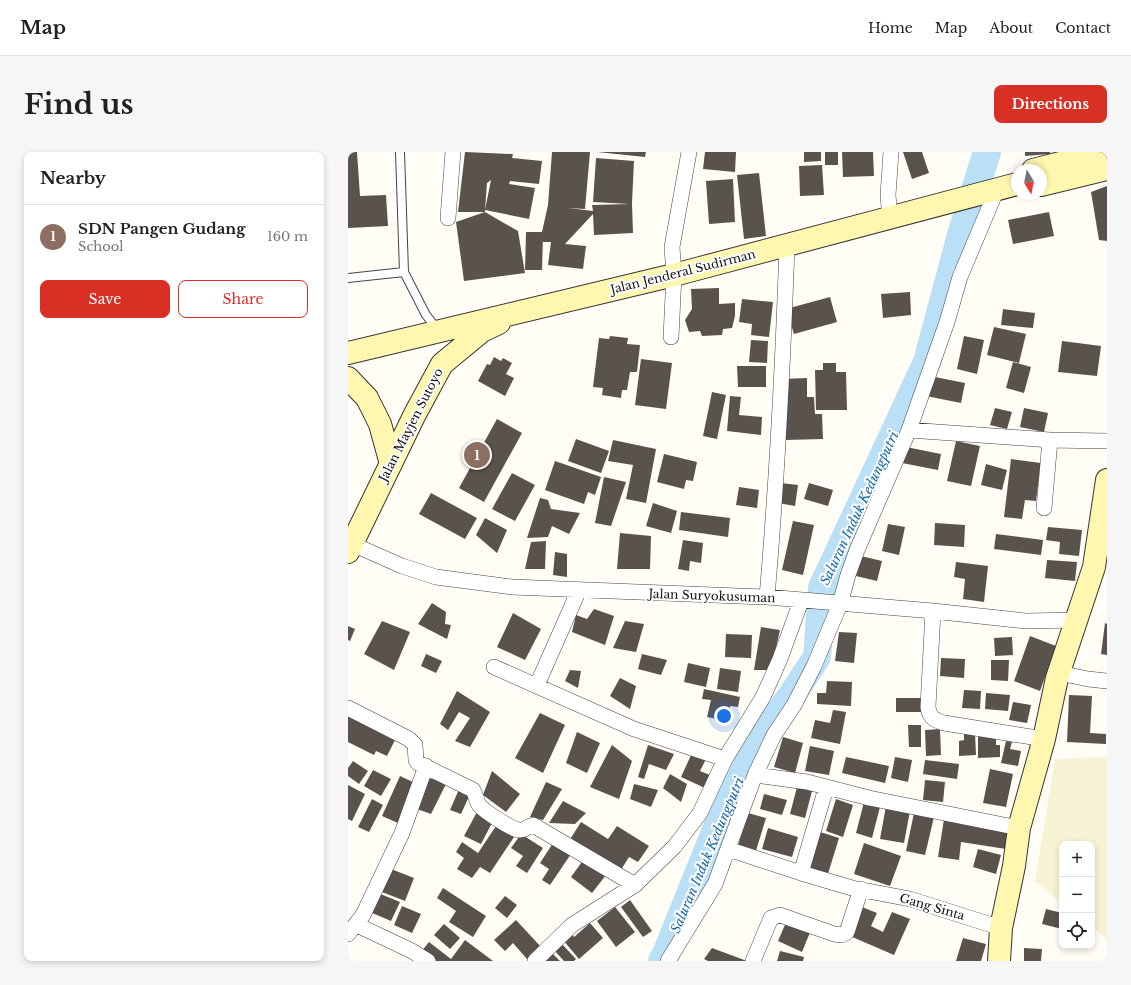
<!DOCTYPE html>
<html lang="en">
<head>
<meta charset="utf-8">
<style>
	:root { --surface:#fff; --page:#f6f6f6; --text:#202124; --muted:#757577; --line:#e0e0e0; --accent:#d93025 }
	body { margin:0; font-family:"Libre Baskerville",serif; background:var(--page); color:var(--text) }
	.controls { position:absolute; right:12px; bottom:12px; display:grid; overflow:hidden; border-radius:8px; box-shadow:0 2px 6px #0003 }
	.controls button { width:36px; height:36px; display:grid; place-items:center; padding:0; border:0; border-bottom:1px solid var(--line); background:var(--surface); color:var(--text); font:20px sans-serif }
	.compass { position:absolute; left:663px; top:12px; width:36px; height:36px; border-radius:50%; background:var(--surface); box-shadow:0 2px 6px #0003; rotate:170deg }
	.you { position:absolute; left:376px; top:564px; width:14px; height:14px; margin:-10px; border:3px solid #fff; border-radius:50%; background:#1a73e8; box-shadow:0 0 0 6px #1a73e833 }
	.badge { display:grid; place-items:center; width:26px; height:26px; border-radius:50%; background:var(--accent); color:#fff; font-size:13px; font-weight:700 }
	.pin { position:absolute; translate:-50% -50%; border:2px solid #fff; box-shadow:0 1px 4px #0006 }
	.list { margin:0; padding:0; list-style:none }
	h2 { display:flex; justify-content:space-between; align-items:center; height:52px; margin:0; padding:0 16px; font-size:17px }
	h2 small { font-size:13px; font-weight:400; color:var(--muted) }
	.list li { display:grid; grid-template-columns:26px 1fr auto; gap:12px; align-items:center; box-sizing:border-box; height:64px; padding:0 16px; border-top:1px solid var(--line) }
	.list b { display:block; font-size:15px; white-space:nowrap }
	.list p { margin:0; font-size:13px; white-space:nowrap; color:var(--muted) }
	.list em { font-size:13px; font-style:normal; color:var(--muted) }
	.actions { display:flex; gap:8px; padding:12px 16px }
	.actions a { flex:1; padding:9px 0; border:1px solid var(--accent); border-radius:8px; text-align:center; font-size:14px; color:var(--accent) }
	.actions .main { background:var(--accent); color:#fff }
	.icon { flex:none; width:22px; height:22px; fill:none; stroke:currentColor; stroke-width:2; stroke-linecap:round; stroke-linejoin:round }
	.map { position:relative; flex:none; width:759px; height:809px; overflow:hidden; border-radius:8px }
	header { display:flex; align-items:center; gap:24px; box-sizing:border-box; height:56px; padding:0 20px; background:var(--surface); border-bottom:1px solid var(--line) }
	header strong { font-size:19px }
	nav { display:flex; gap:22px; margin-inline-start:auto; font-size:14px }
	.intro { display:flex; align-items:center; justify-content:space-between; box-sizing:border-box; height:96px; padding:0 24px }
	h1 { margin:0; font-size:28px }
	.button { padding:10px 18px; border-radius:8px; background:var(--accent); color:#fff; font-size:14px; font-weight:700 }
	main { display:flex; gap:24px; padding:0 24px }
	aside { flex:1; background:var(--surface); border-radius:8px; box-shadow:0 2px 6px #0003 }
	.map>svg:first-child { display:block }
	.farmland { fill:#f6f3d4 }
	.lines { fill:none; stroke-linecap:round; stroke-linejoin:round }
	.river { stroke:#b9e0f7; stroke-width:28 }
	.building { fill:#5a524d; fill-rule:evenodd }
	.lane-casing { stroke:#444; stroke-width:10 }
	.street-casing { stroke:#444; stroke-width:16 }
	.secondary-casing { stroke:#333; stroke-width:24 }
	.lane { stroke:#fff; stroke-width:8 }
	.street { stroke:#fff; stroke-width:15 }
	.secondary { stroke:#fff6b0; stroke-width:22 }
	.labels { text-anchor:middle; stroke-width:4; stroke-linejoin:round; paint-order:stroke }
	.street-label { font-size:12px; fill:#111; stroke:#fff }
	.water-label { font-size:13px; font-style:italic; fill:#1768a6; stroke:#fff }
</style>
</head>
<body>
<header>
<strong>Map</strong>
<nav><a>Home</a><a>Map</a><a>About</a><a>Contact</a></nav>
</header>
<div class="intro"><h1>Find us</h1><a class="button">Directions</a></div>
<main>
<aside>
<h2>Nearby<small></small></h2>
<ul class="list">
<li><span class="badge" style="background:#8d6e63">1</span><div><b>SDN Pangen Gudang</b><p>School</p></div><em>160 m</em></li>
</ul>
<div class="actions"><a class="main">Save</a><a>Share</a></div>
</aside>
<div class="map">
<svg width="759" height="809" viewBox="0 0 759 809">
	<rect width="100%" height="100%" fill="#fffdf5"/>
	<path class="farmland" d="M759,605V787L744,775V692H714V751L687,729L707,607Z"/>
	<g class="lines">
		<path class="river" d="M314,809L318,802L384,638L416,581L444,543L469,505L474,436L579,210L613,83L639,0"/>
	</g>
	<path class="building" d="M0,0H9L12,44L38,43L40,74L0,76Z
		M117,0L165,2L164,6L194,9L191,32L162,29L161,32L187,36L181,67L137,58V60H110ZM143,28L137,58L139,31Z
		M204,0H242L237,57L220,56L245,59L244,53L281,52L245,50L248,6L286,9L284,51L285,81L246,83L245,62L217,92L238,94L235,117L200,113L203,90H195V85L194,118H177L178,80H194L200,53Z
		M249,0H298L297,5Z
		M357,0H388L387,20L355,17Z
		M456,0H473V9L456,10Z
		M477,0H490V13H477Z
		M494,0H525L526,24L495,25Z
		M555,0H574L581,21L564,27Z
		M677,0H702V2L677,4Z
		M474,13L476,43L452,44L451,14Z
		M411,21L418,84L396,87L389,23Z
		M385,27L387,70L361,72L358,29Z
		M759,34V89L751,88L743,40Z
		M137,60L170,79L177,121L116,129L108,70Z
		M701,60L706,84L665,92L660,68Z
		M371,136V152L387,151V164L384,176L375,177L374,183L354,184L352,179L341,180L337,168L344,157L343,137Z
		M562,140L563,163L535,166L533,142Z
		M482,145L489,170L446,182L438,157Z
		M394,147L425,150L421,185L403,183L404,172L391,170Z
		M655,157L687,161L685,176L653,173Z
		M646,175L678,182L671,211L639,203Z
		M262,184L280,186L279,192L292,193L289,220H282L279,238H274L273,246L254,243L255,236L245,235L251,186L261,187Z
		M616,184L636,188L629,222L609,217Z
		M403,188L420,189L419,211L401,210Z
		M714,189L753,194L749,224L710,220Z
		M146,205L153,209L155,206L164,211L158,222L166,226L157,244L130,229L139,212L142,213Z
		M293,207L324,211L318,257L287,253Z
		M665,210L683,215L676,241L658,236Z
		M475,211H488V220H498L499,258H468L467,218H475Z
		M389,214H418V235H390Z
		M582,224L617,231L613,251L578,244Z
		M459,226V245H466L467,262H474L475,287L438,288L435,227Z
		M364,240L378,243L369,287L355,284Z
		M382,244L393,245L391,263L414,265L413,283L379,279Z
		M647,256L664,260L659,277L642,273Z
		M676,256L700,261L696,280L672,275Z
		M149,267L174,281L136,350L111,336Z
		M228,287L261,299L253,321L220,309Z
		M265,288L308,297L298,351L278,347L285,313L260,309Z
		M608,289L632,294L623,334L599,329Z
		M558,295L593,302L590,318L554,311Z
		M316,302L349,310L345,329L338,328L336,337L309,330Z
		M663,307L693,311L688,349L677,348L674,367L656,365Z
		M207,309L253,325L247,343L240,340L236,352L197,338Z
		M638,312L659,318L654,338L633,333Z
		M164,321L187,333L167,369L144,357Z
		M256,325L278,330L263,374L247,371Z
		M433,331L450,333L447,354L430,351Z
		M461,331L485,338L480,354L456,347Z
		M391,335L411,338L409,356L388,353Z
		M83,341L129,366L117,387L71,362Z
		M192,346L200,348L203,357L232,361L221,382L204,374L200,385L179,386Z
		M305,351L329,359L323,381L298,374Z
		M333,360L382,366L380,385L331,378Z
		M137,366L159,378L149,401L128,383Z
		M445,369L466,373L455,423L434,418Z
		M587,371L617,373L616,395L586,393Z
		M540,372L557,375L551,403L534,399Z
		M700,375L734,378L731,404L711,402L712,390L698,388Z
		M272,381L303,384L302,417H269Z
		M648,382L695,388L693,403L646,397Z
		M335,388L355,391L353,411L342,409L341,419L330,417Z
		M198,389L197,417H177L183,390Z
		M207,400L219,402V425L205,423Z
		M513,404L534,409L529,429L508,424Z
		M699,408L729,410L727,429L697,426Z
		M608,410L640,414L636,450L615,447L617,427L606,425Z
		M84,451L98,460L97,472L103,473L99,487L70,472Z
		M246,457L266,464L257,493L224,480L228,463L239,467Z
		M165,461L193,477L177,508L149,495Z
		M34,469L62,480L46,518L16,502Z
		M277,469L296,472L288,500L265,496Z
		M757,471L759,472V503L753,502Z
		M0,474L7,477L2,489L0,488Z
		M413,475L432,478L423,518H406Z
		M491,480L509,481L506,511L487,509Z
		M378,482L404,483L403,506L377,505Z
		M682,484L708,494L692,539L666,529Z
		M664,485L665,503L647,504L646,486Z
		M78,502L94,509L88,521L73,514Z
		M294,502L319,508L313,523L290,517Z
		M593,506L617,507L616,526L592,524Z
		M643,508H661L660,529L643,528Z
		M340,511L362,516L358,535L336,530Z
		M372,516L393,519L390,540L369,537Z
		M222,518L233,519L230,536L217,529Z
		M272,526L288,534L282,557L262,544Z
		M479,529L504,530L503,554L469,552V541H478Z
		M356,537L392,545L390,555L382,554L379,569L359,565L363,548L354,547Z
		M616,538L633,539L632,557L614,556Z
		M109,539L142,560L122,595L107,589L122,566L111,560L100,578L92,572Z
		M638,541L662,543L660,559L637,557Z
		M721,543L744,544L742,581L758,582V592L719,590Z
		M548,546H573V560H548Z
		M665,550L683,553L679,571L661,568Z
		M485,558L498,560L492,592L463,586L467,568L482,571Z
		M192,561L217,573L195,621L167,606Z
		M0,563L48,586L39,604L28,599L26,603L0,590Z
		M560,573H573V595H561Z
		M592,577L593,603L578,604L577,578Z
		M229,580L252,591L239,621L218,611Z
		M616,581H627L628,603L611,604V589L616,588Z
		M630,582H648V593H652V605L630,606Z
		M435,585L455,591L447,621L426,615Z
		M658,589L664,590L662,597L673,599L670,614L653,611Z
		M264,593L284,609L271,647L242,635Z
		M300,593L326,602L318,618L301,612L296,627L290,625Z
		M462,594L486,599L481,623L457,619Z
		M344,601L358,607L352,619L362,623L357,636L333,625Z
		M498,605L541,614L537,631L494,621Z
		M547,605L564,608L560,630L543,626Z
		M577,608L611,612L609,627L575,622Z
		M5,609L20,619L11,632L0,624V616Z
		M642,617L665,622L658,655L635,651Z
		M25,618L43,627L33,644L16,634Z
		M144,619L172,642L158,660L135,643Z
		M322,622L339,632L333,650L315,636Z
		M52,624L67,631L50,671L34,664Z
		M81,626L98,632L83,662L69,657Z
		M577,628L597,630L595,650L575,648Z
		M198,630L214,637L195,668L182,665Z
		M286,632L310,638L303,655L282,647Z
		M0,633L17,642L4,669L0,667Z
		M112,635L123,640L113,662L102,658Z
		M449,635L464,639L457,666L442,662Z
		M416,642L439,648L434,663L412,657Z
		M24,647L35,653L21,680L10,675Z
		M488,647L505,653L495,685L478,679Z
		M215,649L238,661L227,672L201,671Z
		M516,650L532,655L524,686L508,681Z
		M538,654L562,659L556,691L532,687Z
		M129,660L145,669L133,692L116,684Z
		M400,661L418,666L407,702L389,697Z
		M566,661L586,665L577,703L558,699Z
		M596,667L662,677L658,697L613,690L611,708L590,705Z
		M233,670L260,687L269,674L301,694L290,710L281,705L271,721L221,689Z
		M148,674L166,685L142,721L132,715L124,726L109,717L116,706L108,700L114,690L130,701Z
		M420,676L450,685L444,705L414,697Z
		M469,679L491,686L479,725L457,719Z
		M173,682L195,696L179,721L168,714L175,704L163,696Z
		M207,688L225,699L202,733L194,728L201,717L192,711Z
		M516,691L553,704L542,734L506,722Z
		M630,697L653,703L648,722L625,715Z
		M236,707L258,723L244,741L223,725Z
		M43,717L66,726L57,749L34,740Z
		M95,736L138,764L125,785L101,770L108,759L89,746Z
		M30,741L52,750L43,769L22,760Z
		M157,744L169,753L159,766L147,756Z
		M282,748L304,779L295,785L273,755Z
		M54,754L73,762L64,781L46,773Z
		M267,755L287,780L268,795L249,769Z
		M514,755L529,761L523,774L535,780L544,760L562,767L546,803L502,784Z
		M698,757L714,761V777L694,772Z
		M168,768L193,795L179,807L165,791L157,799L146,788Z
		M439,768L463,778L454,800L430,789Z
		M242,771L255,786L231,807L215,788L223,781L226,785Z
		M96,772L112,786L102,797L86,783Z
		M615,786L638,792L633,809H608Z
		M117,788L145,809H87L73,800L81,790L103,807Z
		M212,790L228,807L226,809H216L205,797Z
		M364,796L399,809H360L356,807Z
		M676,796L694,797L693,809H676Z
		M202,799L212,809H192Z
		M432,799L456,805L455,809H429Z"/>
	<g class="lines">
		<defs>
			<path id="lane" d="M52,0L56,120L78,163L90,178
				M0,126L56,120"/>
			<path id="street" d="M100,66L105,0
				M542,66L540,43L543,0
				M323,185L326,123L324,95L341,0
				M561,278L702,288L759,289
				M696,356L702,288
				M4,392L54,414L88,425L164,435L419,445L585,459L678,469L729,468
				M419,445C429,328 435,211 439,93
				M585,459L580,555C581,565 586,568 596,571L696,587
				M146,515L286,577L377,607
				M711,521L740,527L759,529
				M189,533L231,438
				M0,556L61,587L67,593L68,608L70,611L125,638C128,643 128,648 131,653C136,659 163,677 171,678C176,679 180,674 185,673L287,733
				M407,623L459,630L521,646L671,676
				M380,697L453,721L504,736L562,747L653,776
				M453,721L478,636
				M9,773L64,799L80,809
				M0,782L15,763L54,681L78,614
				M187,809L224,773L287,733L327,694L352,661L377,607L415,545L432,507L453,449
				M320,809L367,732L407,623L426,583L446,553L466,514L492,452L500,423L509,398L561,278L599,170L612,125L649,37
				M405,809L423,766L432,763L486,782L494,783L499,780L513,737"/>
			<path id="secondary" d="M685,18L755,0
				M693,33L759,17
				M0,201L326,123L669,32
				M0,226L19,246L32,272L43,312
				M0,400L67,262L94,212L134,179L151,171
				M651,809L653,776L666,714L671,676L696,587L709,526L746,415L759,328"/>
		</defs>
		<use href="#lane" class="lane-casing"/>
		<use href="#street" class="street-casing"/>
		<use href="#secondary" class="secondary-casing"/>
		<use href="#lane" class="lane"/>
		<use href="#street" class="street"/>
		<use href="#secondary" class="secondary"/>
	</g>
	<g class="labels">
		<g class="street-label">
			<text transform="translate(335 120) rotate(-14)" y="4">Jalan Jenderal Sudirman</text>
			<text transform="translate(63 273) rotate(-63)" y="4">Jalan Mayjen Sutoyo</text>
			<text transform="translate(364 444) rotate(2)" y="4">Jalan Suryokusuman</text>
			<text transform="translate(584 755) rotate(16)" y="4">Gang Sinta</text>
		</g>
		<g class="water-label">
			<text transform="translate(511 356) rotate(-65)" y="5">Saluran Induk Kedungputri</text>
			<text transform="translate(359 703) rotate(-67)" y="5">Saluran Induk Kedungputri</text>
		</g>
	</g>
</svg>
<div class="controls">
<button>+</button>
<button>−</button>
<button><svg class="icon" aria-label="locate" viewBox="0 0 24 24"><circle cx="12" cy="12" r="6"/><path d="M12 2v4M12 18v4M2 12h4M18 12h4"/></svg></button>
</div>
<svg class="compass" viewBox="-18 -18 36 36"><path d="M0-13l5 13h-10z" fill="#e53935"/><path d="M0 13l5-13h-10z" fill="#757577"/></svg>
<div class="you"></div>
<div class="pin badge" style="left:129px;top:303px;background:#8d6e63">1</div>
</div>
</main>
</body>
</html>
